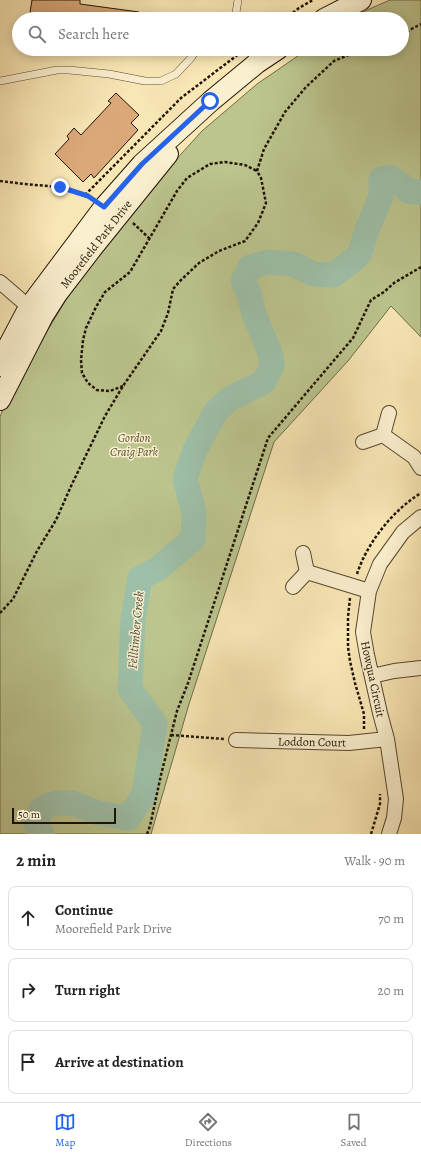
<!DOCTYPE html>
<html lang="en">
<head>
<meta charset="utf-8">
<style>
	:root { --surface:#fff; --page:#f6f6f6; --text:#222; --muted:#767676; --line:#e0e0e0; --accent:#2563eb }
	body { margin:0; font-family:Alegreya,serif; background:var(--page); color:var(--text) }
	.scale { position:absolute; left:12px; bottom:10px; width:104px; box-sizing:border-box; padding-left:4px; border:2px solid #201406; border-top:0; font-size:11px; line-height:14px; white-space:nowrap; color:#201406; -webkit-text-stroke:3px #faefce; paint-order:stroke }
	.stop { position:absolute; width:12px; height:12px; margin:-9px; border:3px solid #2563eb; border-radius:50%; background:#fff }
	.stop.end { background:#2563eb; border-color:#fff; box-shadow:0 1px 4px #0008 }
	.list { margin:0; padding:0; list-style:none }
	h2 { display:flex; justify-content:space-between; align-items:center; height:52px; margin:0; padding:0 16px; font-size:17px }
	h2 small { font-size:13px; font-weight:400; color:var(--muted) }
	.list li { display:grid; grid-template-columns:26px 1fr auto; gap:12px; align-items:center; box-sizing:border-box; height:64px; margin:0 8px 8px; padding:0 8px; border:1px solid var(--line); border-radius:8px }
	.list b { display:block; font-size:15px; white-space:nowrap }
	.list p { margin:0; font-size:13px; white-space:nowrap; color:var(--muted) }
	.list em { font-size:13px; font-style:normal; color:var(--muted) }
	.icon { flex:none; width:22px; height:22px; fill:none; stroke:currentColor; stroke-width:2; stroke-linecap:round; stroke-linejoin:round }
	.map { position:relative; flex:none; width:421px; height:834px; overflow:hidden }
	.search { position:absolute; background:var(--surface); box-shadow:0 2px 10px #0003; left:12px; right:12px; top:12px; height:44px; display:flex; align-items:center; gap:10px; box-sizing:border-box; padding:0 14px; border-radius:22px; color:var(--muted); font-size:15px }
	.sheet { height:268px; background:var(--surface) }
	nav { display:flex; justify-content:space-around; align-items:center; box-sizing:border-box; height:56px; border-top:1px solid var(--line); background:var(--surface); font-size:11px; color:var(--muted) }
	nav a { display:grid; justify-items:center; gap:2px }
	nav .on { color:var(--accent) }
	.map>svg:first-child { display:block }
	.green { fill:#bcc58e; stroke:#6e6c4a }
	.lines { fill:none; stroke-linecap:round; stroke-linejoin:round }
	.river { stroke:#9ec0a9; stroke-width:25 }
	.building { fill:#daa879; stroke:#201406 }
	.service-casing { stroke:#564832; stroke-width:8 }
	.minor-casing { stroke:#564832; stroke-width:16 }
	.secondary-casing { stroke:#201406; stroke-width:22 }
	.path { stroke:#201406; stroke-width:2.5; stroke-dasharray:3 2; stroke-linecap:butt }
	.service { stroke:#faefce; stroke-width:7 }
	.minor { stroke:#faefce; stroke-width:14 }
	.secondary { stroke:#faefce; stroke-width:20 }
	.route { stroke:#2563eb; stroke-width:5 }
	.labels { text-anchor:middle; stroke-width:3; stroke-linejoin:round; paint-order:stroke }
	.street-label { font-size:12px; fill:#201406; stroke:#faefce }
	.park-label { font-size:12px; font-style:italic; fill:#575236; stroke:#faefce }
	.water-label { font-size:13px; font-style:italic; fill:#4c503f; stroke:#faefce }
</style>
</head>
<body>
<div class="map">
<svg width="421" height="834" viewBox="0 0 421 834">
	<rect width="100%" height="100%" fill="#f8e6b4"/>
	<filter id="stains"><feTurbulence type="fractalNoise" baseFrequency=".005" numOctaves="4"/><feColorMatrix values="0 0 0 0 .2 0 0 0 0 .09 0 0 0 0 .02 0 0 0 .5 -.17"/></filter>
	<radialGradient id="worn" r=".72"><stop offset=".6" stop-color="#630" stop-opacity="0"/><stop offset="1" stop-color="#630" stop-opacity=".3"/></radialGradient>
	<path class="green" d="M390,0H421V337L391,306L348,361L274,442L189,704L151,834H0V417L7,398L100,243L202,131L257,84L308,49H402V19H351L358,14Z"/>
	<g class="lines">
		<path class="river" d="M42,834L36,824L41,809L55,803H73L98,813L128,818L144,795L155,724L130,689L133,619L140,578L159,568L193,539L194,512L185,479L195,450L216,411L231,398L264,382L272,366L270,353L254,314L249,294L243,281L250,267L268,262L293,264L314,274L334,275L359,255L368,227L381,197V179L390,177L398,182L410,192H421"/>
	</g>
	<path class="building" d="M32,0H80V4L139,12L138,19H29Z
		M116,93L139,115L131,123L138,130L94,178L91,174L83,182L55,154L69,139L67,136L74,128L81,135L111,103L108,101Z"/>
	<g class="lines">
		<defs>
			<path id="service" d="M235,19L238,0
				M248,49L257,62
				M0,81L57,70H69L109,74L145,81H161L176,74L191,58L197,49"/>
			<path id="minor" d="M0,282L29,307L36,311
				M383,435L389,413
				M363,442L383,435L414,457L421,468
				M303,553L307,572
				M293,587L307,572L369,591
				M372,676L394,671L421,668
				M236,740L349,743L387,739
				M389,834L394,818L396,799L387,739L380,713L367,655L363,632L369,591L380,564L403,532L421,517"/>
			<path id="secondary" d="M324,19L361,0
				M0,366L9,345L29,307L104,207L142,164L211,101L257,63L278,49
				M0,400L43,316L57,294L93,247L168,154"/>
		</defs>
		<use href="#service" class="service-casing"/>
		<use href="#minor" class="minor-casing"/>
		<use href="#secondary" class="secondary-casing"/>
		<path class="path" d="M285,19L299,8L313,0
			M402,34L421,24
			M0,181L24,184L60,187L91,198
			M85,195L181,98L240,53
			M133,223L150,239
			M123,386L110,391L97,390L88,383L82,373L81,360L83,340L86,328L96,307L105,292L130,272L177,191L187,178L210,164L225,162L245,165L257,171
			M357,574C367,543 393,510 421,493
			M350,598L348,617V647L350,661L355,683L364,714V729
			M0,613L13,599L37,551L56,520L72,484L105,416L123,386L161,331L168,313L173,289L181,280L199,263L219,251L245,241L258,223L266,203L261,178L257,171L264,149L285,112L306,87L334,61L363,49
			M171,735L224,739
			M147,834L150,826L161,775L177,711L188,683L268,438L353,338L371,300L384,292L394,283L421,267
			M371,834L380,804V794"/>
		<use href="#service" class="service"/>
		<use href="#minor" class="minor"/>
		<use href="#secondary" class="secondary"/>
	</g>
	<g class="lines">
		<path class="route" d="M60,187L88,196L104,207L142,164L210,101"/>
	</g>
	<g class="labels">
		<g class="street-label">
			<text transform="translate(96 244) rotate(-52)" y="4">Moorefield Park Drive</text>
			<text transform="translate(373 679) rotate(78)" y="4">Howqua Circuit</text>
			<text transform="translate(312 742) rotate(1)" y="4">Loddon Court</text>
		</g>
		<g class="park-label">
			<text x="134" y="442">Gordon<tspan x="134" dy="14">Craig Park</tspan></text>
		</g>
		<g class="water-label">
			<text transform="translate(135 630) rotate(-85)" y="5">Felltimber Creek</text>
		</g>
	</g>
	<rect width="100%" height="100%" filter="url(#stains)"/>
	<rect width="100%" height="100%" fill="url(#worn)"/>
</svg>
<div class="scale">50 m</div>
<div class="stop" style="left:210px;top:101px"></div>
<div class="stop end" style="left:60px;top:187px"></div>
<div class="search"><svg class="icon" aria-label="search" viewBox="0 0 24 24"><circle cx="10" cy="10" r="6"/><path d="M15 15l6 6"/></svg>Search here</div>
</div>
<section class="sheet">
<h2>2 min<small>Walk · 90 m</small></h2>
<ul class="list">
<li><svg class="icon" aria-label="ahead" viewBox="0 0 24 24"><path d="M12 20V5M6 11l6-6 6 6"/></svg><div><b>Continue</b><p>Moorefield Park Drive</p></div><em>70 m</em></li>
<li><svg class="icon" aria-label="right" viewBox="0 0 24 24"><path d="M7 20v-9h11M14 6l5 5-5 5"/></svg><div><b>Turn right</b></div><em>20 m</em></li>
<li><svg class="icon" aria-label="arrive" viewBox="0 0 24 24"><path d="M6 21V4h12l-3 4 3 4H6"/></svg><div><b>Arrive at destination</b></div></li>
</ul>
</section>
<nav>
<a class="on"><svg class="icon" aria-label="map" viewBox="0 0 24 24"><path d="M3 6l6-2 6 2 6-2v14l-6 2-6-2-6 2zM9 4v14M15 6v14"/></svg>Map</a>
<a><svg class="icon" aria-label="directions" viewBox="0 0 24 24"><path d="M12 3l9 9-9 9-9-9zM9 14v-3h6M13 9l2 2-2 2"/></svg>Directions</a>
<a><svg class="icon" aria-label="saved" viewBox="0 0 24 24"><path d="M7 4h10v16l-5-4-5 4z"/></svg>Saved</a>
</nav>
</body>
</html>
